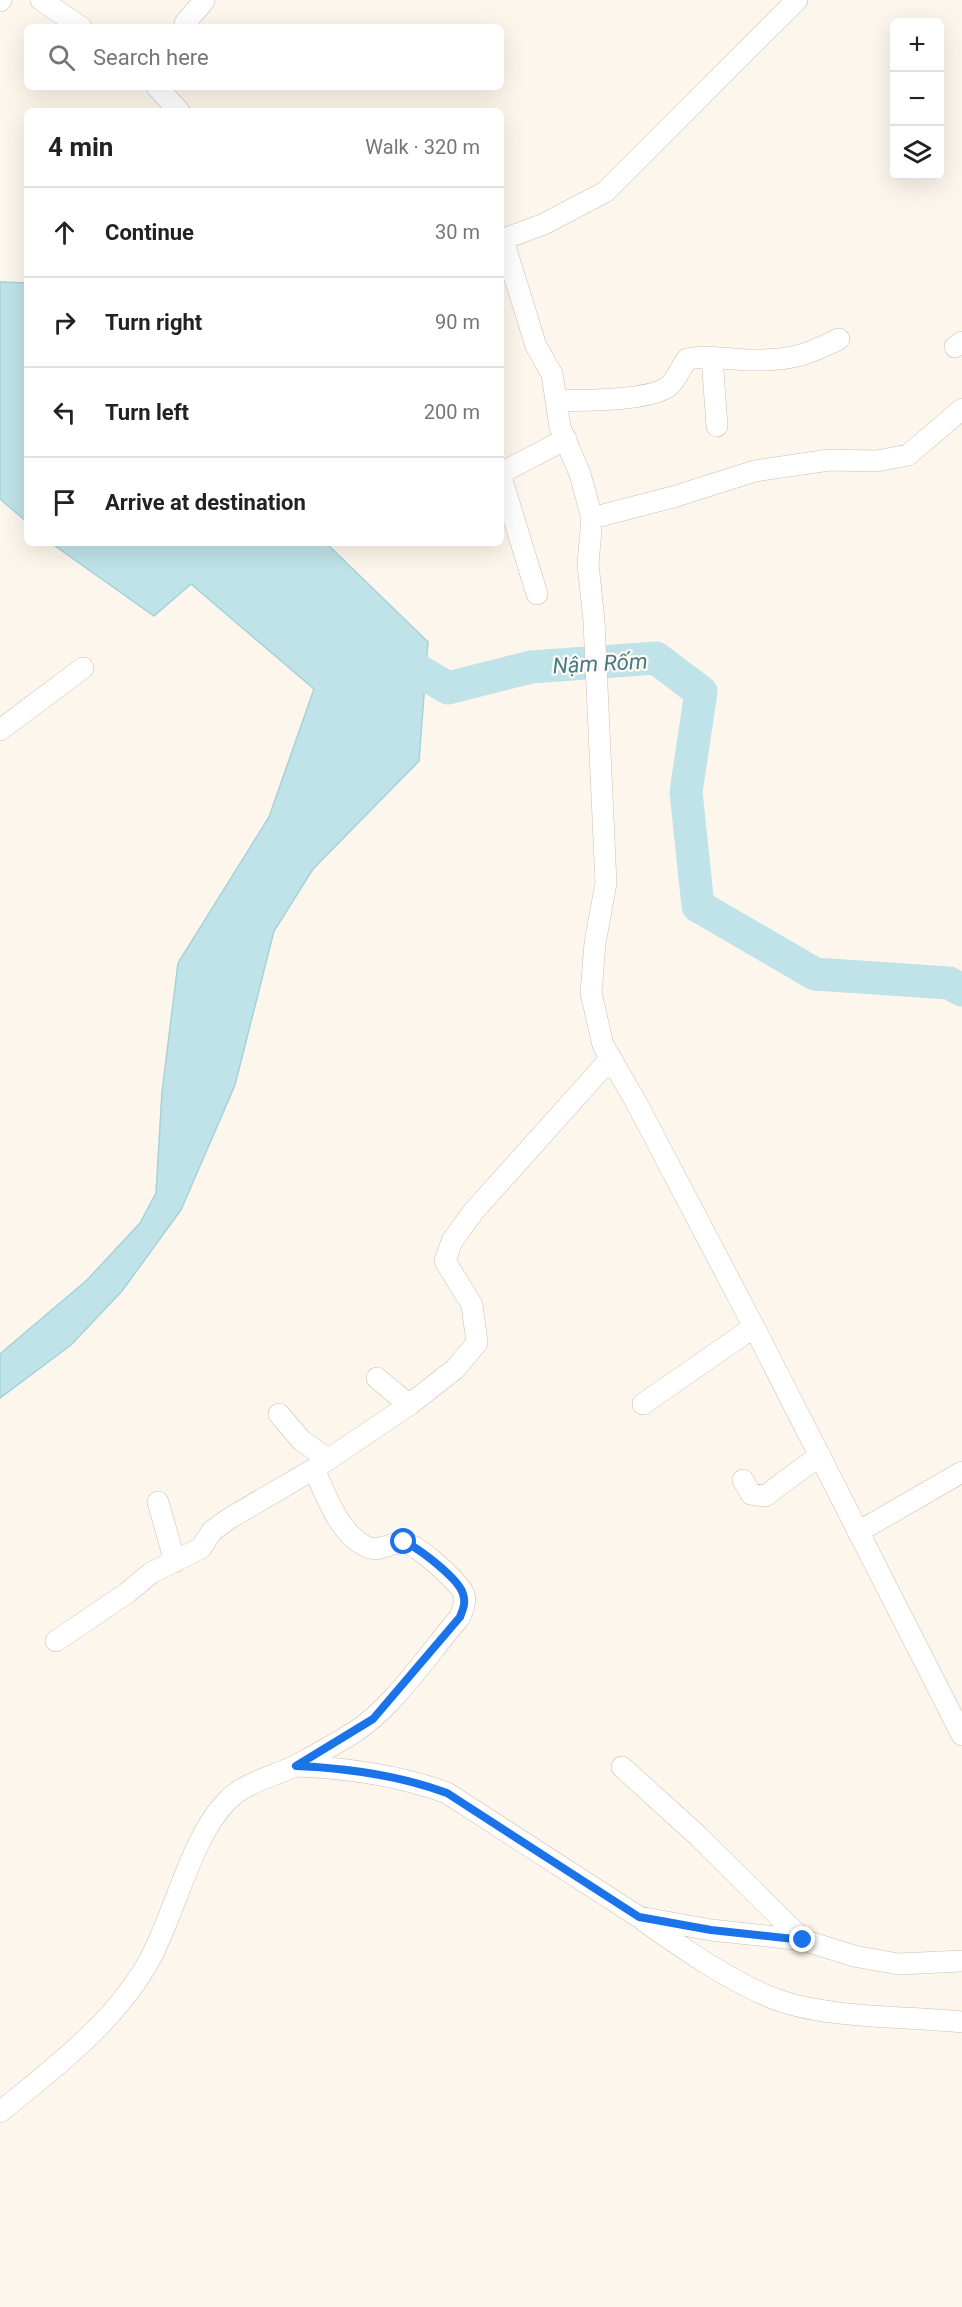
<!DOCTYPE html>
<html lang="en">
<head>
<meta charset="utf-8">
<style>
	:root { --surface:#fff; --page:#f2f2f2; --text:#222; --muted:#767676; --line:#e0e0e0 }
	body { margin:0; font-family:Roboto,sans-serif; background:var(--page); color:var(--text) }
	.controls { position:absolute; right:18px; top:18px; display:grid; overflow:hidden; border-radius:9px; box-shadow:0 6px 24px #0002 }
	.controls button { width:54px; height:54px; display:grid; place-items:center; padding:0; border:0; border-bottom:2px solid var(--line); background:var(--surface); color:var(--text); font:30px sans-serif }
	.stop { position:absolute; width:18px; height:18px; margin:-14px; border:4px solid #1a73e8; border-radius:50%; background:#fff }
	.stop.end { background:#1a73e8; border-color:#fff; box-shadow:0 2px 6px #0008 }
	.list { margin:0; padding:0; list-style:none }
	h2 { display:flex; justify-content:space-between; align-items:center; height:78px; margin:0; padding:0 24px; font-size:26px }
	h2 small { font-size:20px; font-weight:400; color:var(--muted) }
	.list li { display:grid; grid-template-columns:39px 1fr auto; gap:18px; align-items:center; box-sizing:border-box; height:90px; padding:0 24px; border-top:2px solid var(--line) }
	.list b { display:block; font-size:22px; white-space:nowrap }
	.list em { font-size:20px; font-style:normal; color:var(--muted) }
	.icon { flex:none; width:33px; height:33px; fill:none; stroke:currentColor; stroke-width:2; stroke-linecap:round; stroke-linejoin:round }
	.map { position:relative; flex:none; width:962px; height:2307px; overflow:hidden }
	.search { position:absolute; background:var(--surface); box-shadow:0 6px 24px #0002; left:24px; top:24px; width:480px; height:66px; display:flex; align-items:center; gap:15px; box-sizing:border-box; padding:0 21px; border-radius:9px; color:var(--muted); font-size:22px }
	.panel { position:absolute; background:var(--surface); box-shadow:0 6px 24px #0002; left:24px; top:108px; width:480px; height:438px; border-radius:9px }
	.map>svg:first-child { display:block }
	.water { fill:#bfe3e8; stroke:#a5d3da; stroke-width:1.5 }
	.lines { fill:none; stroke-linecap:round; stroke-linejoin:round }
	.river { stroke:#bfe3e8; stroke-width:33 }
	.minor-casing { stroke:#d1beb0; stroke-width:22 }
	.minor { stroke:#fff; stroke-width:21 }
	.route { stroke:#1a73e8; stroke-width:8 }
	.labels { text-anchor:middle; stroke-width:4.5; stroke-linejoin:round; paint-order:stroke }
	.water-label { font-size:22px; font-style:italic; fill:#437c86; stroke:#fffaf3 }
</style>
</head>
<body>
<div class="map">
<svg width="962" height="2307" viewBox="0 0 962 2307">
	<rect width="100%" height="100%" fill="#fdf6ec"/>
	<path class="water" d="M0,282L27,283V522L0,499Z
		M51,543H326L428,642L419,761L313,869L274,931L235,1085L181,1210L122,1291L71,1345L0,1398V1354L87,1280L140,1223L156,1193L162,1092L178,963L269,817L314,689L191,584L154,616Z"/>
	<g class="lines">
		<path class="river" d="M387,652L448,688L531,667L656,658L701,692L686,792L698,906L815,974L949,983L962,990"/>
		<defs>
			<path id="minor" d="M41,0L81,27
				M0,1L1,0
				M185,27V23L204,1
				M157,87L179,111
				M501,240L544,224L605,192L797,0
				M503,240L536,346L552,374L560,427L580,474L592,518L588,564L594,621L606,883L595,943L591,993L603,1045L636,1102L754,1327L962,1735
				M955,347L962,342
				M712,357L717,426
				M556,400C579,401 651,401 669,386C676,380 682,366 687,359C711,354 734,361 758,360C794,360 808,354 839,339
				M501,473L566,439
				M501,477L537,594
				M592,518L673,497L755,471L829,460L877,461L908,455L962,409
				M0,730L83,668
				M377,1378L409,1405
				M643,1404L754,1327
				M279,1414L302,1441L328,1459
				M743,1480L751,1494L765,1496L820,1455
				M158,1502L175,1562
				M858,1532L962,1472
				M56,1641L127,1593L151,1573L201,1548L212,1531L230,1518L314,1469L409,1405L455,1369L477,1343L472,1305L445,1261L452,1241L473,1212L611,1058
				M296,1766C348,1768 398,1775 447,1793L639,1917L711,1930L803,1940L854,1956L898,1964L962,1961
				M622,1767L697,1835L803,1940
				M644,1921C684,1949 725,1978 770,1997C823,2019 904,2016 962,2022
				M0,2112C54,2068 115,2022 149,1961C174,1916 191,1838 226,1802C246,1781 273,1777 297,1765C316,1755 335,1744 353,1733C394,1707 428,1654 460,1617C463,1609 466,1603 464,1594C460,1583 417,1544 405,1543C391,1541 379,1554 365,1546C338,1532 326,1495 314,1469"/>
		</defs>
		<use href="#minor" class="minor-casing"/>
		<use href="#minor" class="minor"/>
	</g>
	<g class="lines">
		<path class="route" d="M404,1542C419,1548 459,1579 463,1594C466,1603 463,1609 460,1617L373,1719L296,1766C347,1768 398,1775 447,1793L639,1917L711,1930L803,1940"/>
	</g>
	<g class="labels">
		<g class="water-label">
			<text transform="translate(600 663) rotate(-3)" y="8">Nậm Rốm</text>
		</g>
	</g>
</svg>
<div class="controls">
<button>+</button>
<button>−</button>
<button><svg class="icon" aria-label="layers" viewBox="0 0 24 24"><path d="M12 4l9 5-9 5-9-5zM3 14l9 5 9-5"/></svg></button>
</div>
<div class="stop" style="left:404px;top:1542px"></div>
<div class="stop end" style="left:803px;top:1940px"></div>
<div class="search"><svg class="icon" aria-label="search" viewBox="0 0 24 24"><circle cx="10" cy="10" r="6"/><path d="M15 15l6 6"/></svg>Search here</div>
<section class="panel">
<h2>4 min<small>Walk · 320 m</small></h2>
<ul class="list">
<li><svg class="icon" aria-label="ahead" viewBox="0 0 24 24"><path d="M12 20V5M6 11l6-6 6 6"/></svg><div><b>Continue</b></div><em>30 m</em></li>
<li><svg class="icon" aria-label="right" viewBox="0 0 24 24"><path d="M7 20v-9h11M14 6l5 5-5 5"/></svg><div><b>Turn right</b></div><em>90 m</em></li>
<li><svg class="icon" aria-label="left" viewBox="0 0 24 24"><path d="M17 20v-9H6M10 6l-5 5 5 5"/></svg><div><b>Turn left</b></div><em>200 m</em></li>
<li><svg class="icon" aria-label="arrive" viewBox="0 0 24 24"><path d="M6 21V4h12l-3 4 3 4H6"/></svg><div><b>Arrive at destination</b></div></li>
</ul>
</section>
</div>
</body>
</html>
